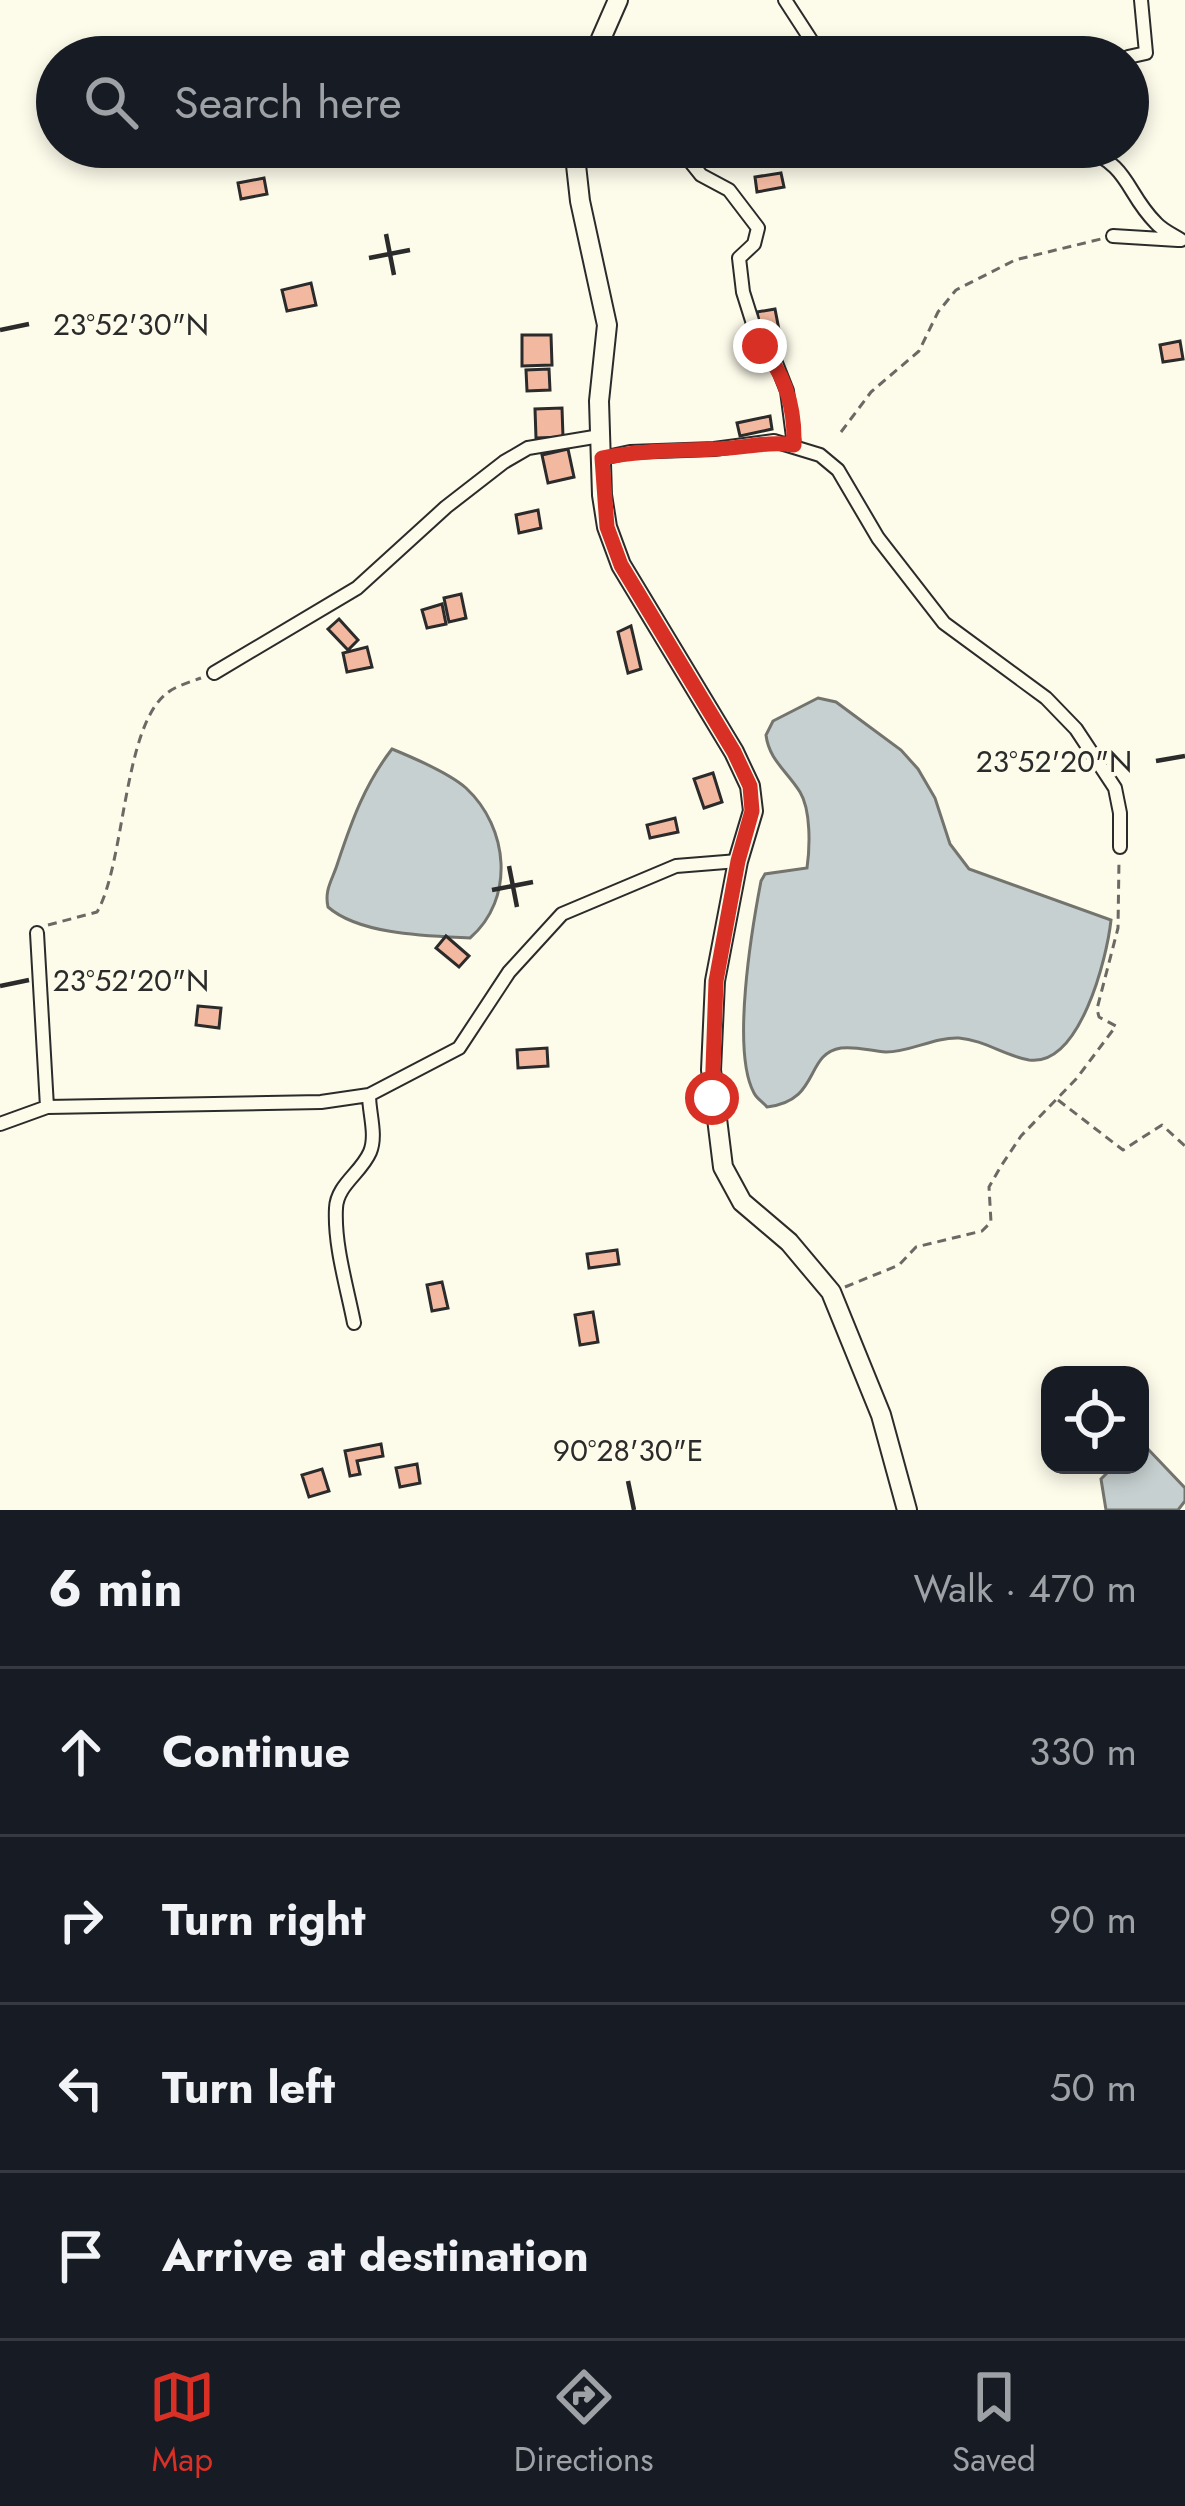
<!DOCTYPE html>
<html lang="en">
<head>
<meta charset="utf-8">
<style>
	:root { --surface:#171b24; --page:#242831; --text:#f1f3f6; --muted:#9ea1a6; --line:#363941; --accent:#d93025 }
	body { margin:0; font-family:Jost,sans-serif; background:var(--page); color:var(--text) }
	.controls { position:absolute; right:36px; bottom:36px; display:grid; overflow:hidden; border-radius:24px; box-shadow:0 6px 18px #0003 }
	.controls button { width:108px; height:108px; display:grid; place-items:center; padding:0; border:0; border-bottom:3px solid var(--line); background:var(--surface); color:var(--text); font:60px sans-serif }
	.stop { position:absolute; width:36px; height:36px; margin:-27px; border:9px solid #d93025; border-radius:50%; background:#fff }
	.stop.end { background:#d93025; border-color:#fff; box-shadow:0 3px 12px #0008 }
	.list { margin:0; padding:0; list-style:none }
	h2 { display:flex; justify-content:space-between; align-items:center; height:156px; margin:0; padding:0 48px; font-size:51px }
	h2 small { font-size:39px; font-weight:400; color:var(--muted) }
	.list li { display:grid; grid-template-columns:78px 1fr auto; gap:36px; align-items:center; box-sizing:border-box; height:168px; padding:0 48px; border-top:3px solid var(--line) }
	.list b { display:block; font-size:45px; white-space:nowrap }
	.list em { font-size:39px; font-style:normal; color:var(--muted) }
	.icon { flex:none; width:66px; height:66px; fill:none; stroke:currentColor; stroke-width:2; stroke-linecap:round; stroke-linejoin:round }
	.map { position:relative; flex:none; width:1185px; height:1510px; overflow:hidden }
	.search { position:absolute; background:var(--surface); box-shadow:0 6px 18px #0003; left:36px; right:36px; top:36px; height:132px; display:flex; align-items:center; gap:30px; box-sizing:border-box; padding:0 42px; border-radius:66px; color:var(--muted); font-size:45px }
	.sheet { height:828px; background:var(--surface) }
	nav { display:flex; justify-content:space-around; align-items:center; box-sizing:border-box; height:168px; border-top:3px solid var(--line); background:var(--surface); font-size:33px; color:var(--muted) }
	nav a { display:grid; justify-items:center; gap:6px }
	nav .on { color:var(--accent) }
	.map>svg:first-child { display:block }
	.water { fill:#c7d0d0; stroke:#74746e; stroke-width:3 }
	.building { fill:#f2b8a0; stroke:#2b2b2b; stroke-width:3 }
	.lines { fill:none; stroke-linecap:round; stroke-linejoin:round }
	.street-casing { stroke:#2b2b2b; stroke-width:16 }
	.secondary-casing { stroke:#2b2b2b; stroke-width:22 }
	.path { stroke:#6a6964; stroke-width:3; stroke-dasharray:9 6; stroke-linecap:butt }
	.street { stroke:#fdfbea; stroke-width:12 }
	.secondary { stroke:#fdfbea; stroke-width:18 }
	.route { stroke:#d93025; stroke-width:15 }
	.ticks { fill:none; stroke:#2b2b2b; stroke-width:4.5 }
	.ticks-label { font-size:30px; text-anchor:middle; fill:#2b2b2b; stroke:#fdfbea; stroke-width:9; stroke-linejoin:round; paint-order:stroke }
</style>
</head>
<body>
<div class="map">
<svg width="1185" height="1510" viewBox="0 0 1185 1510">
	<rect width="100%" height="100%" fill="#fdfbea"/>
	<path class="water" d="M818,698L836,702L901,750L918,769L935,798L950,844L969,869L1111,920C1107,958 1080,1067 1029,1060C1005,1056 984,1040 959,1038C934,1037 910,1052 886,1052C870,1051 857,1046 841,1048C804,1054 821,1101 767,1107C763,1102 757,1099 754,1093C731,1051 752,928 761,881L765,874L807,868C810,847 811,810 800,792C787,771 769,760 766,735L773,721Z
		M392,749C414,758 449,773 466,788C509,828 515,899 470,938C429,936 360,935 328,907C324,889 333,879 338,862C352,820 365,784 392,749Z
		M1140,1446L1147,1448L1185,1488V1501L1178,1510H1106L1101,1479L1115,1465H1140Z"/>
	<path class="building" d="M781,173L784,187L757,192L755,177Z
		M264,178L267,194L241,199L238,183Z
		M311,283L316,305L287,311L282,290Z
		M775,309L780,335L763,339L757,312Z
		M522,335H551L552,365L522,366Z
		M1180,341L1183,359L1163,362L1160,345Z
		M549,369L550,390L527,391L526,370Z
		M562,408L563,437L536,438L535,409Z
		M770,416L772,429L740,436L737,423Z
		M568,449L574,477L548,483L542,455Z
		M538,510L541,528L519,533L516,515Z
		M461,594L466,618L449,622L444,598Z
		M442,604L446,624L427,628L422,610Z
		M339,619L358,640L348,650L328,629Z
		M631,626L641,669L628,673L618,632Z
		M367,647L372,667L347,672L343,653Z
		M713,773L722,802L704,808L694,779Z
		M675,818L678,832L650,838L647,825Z
		M446,936L469,956L459,967L436,948Z
		M198,1006L221,1008L219,1028L196,1025Z
		M547,1048L548,1066L518,1068L517,1050Z
		M617,1250L619,1264L589,1268L587,1254Z
		M442,1282L448,1308L432,1311L427,1285Z
		M593,1312L598,1342L580,1345L575,1315Z
		M381,1444L383,1456L357,1461L360,1474L350,1476L345,1451Z
		M417,1464L420,1483L400,1487L396,1468Z
		M322,1469L329,1491L309,1497L302,1475Z"/>
	<g class="lines">
		<defs>
			<path id="street" d="M785,0L822,57
				M1128,57L1146,53L1141,0
				M655,147L689,160L701,175L729,190L758,228L754,244L739,258L743,292L760,346L776,363L787,391L794,445
				M1029,147H1080
				M1081,147C1131,166 1125,192 1156,223C1162,230 1173,235 1181,240
				M1113,236L1178,240
				M602,458L630,452L714,449L774,441L820,455L838,470L878,538L944,623L1046,698L1076,729L1115,788L1120,813V847
				M214,673L357,588L446,507L504,462L528,448L600,436
				M47,1107L321,1102L369,1095L459,1048L509,972L562,914L676,866L738,861
				M0,1124L47,1107L37,933
				M354,1323C347,1287 334,1245 336,1208C337,1185 361,1173 370,1152C377,1135 369,1113 369,1095"/>
			<path id="secondary" d="M593,57L618,0
				M574,147L580,201L607,325L599,401L602,495L607,527L621,565L734,752L750,786L753,811L738,861L715,981L711,1070L723,1167L742,1202L789,1242L831,1292L881,1415L907,1510"/>
		</defs>
		<use href="#street" class="street-casing"/>
		<use href="#secondary" class="secondary-casing"/>
		<path class="path" d="M841,432L871,392L919,351L938,312L956,290L1015,260L1101,239
			M48,925L97,912C125,864 123,728 166,694C175,686 190,682 201,678
			M1058,1100L1123,1150L1162,1125L1185,1146
			M845,1287L899,1265L916,1247L982,1231L991,1222L989,1187L1001,1166L1021,1136L1077,1078L1116,1026L1099,1017L1097,1009L1118,928L1119,860"/>
		<use href="#street" class="street"/>
		<use href="#secondary" class="secondary"/>
	</g>
	<g class="lines">
		<path class="route" d="M712,1098L716,981L738,861L752,811L750,786L734,752L621,565L607,527L602,458C641,450 678,451 717,449C744,448 768,441 794,445C795,408 785,373 760,346"/>
	</g>
	<path class="ticks" d="M386,234L394,275M369,258L410,250M0,330L29,324M1156,761L1185,756M509,866L517,907M492,890L533,882M0,986L29,980M628,1481L634,1510"/>
	<g class="ticks-label">
		<text x="131" y="335">23°52'30"N</text>
		<text x="1054" y="772">23°52'20"N</text>
		<text x="131" y="991">23°52'20"N</text>
		<text x="628" y="1461">90°28'30"E</text>
	</g>
</svg>
<div class="controls">
<button><svg class="icon" aria-label="locate" viewBox="0 0 24 24"><circle cx="12" cy="12" r="6"/><path d="M12 2v4M12 18v4M2 12h4M18 12h4"/></svg></button>
</div>
<div class="stop" style="left:712px;top:1098px"></div>
<div class="stop end" style="left:760px;top:346px"></div>
<div class="search"><svg class="icon" aria-label="search" viewBox="0 0 24 24"><circle cx="10" cy="10" r="6"/><path d="M15 15l6 6"/></svg>Search here</div>
</div>
<section class="sheet">
<h2>6 min<small>Walk · 470 m</small></h2>
<ul class="list">
<li><svg class="icon" aria-label="ahead" viewBox="0 0 24 24"><path d="M12 20V5M6 11l6-6 6 6"/></svg><div><b>Continue</b></div><em>330 m</em></li>
<li><svg class="icon" aria-label="right" viewBox="0 0 24 24"><path d="M7 20v-9h11M14 6l5 5-5 5"/></svg><div><b>Turn right</b></div><em>90 m</em></li>
<li><svg class="icon" aria-label="left" viewBox="0 0 24 24"><path d="M17 20v-9H6M10 6l-5 5 5 5"/></svg><div><b>Turn left</b></div><em>50 m</em></li>
<li><svg class="icon" aria-label="arrive" viewBox="0 0 24 24"><path d="M6 21V4h12l-3 4 3 4H6"/></svg><div><b>Arrive at destination</b></div></li>
</ul>
</section>
<nav>
<a class="on"><svg class="icon" aria-label="map" viewBox="0 0 24 24"><path d="M3 6l6-2 6 2 6-2v14l-6 2-6-2-6 2zM9 4v14M15 6v14"/></svg>Map</a>
<a><svg class="icon" aria-label="directions" viewBox="0 0 24 24"><path d="M12 3l9 9-9 9-9-9zM9 14v-3h6M13 9l2 2-2 2"/></svg>Directions</a>
<a><svg class="icon" aria-label="saved" viewBox="0 0 24 24"><path d="M7 4h10v16l-5-4-5 4z"/></svg>Saved</a>
</nav>
</body>
</html>
